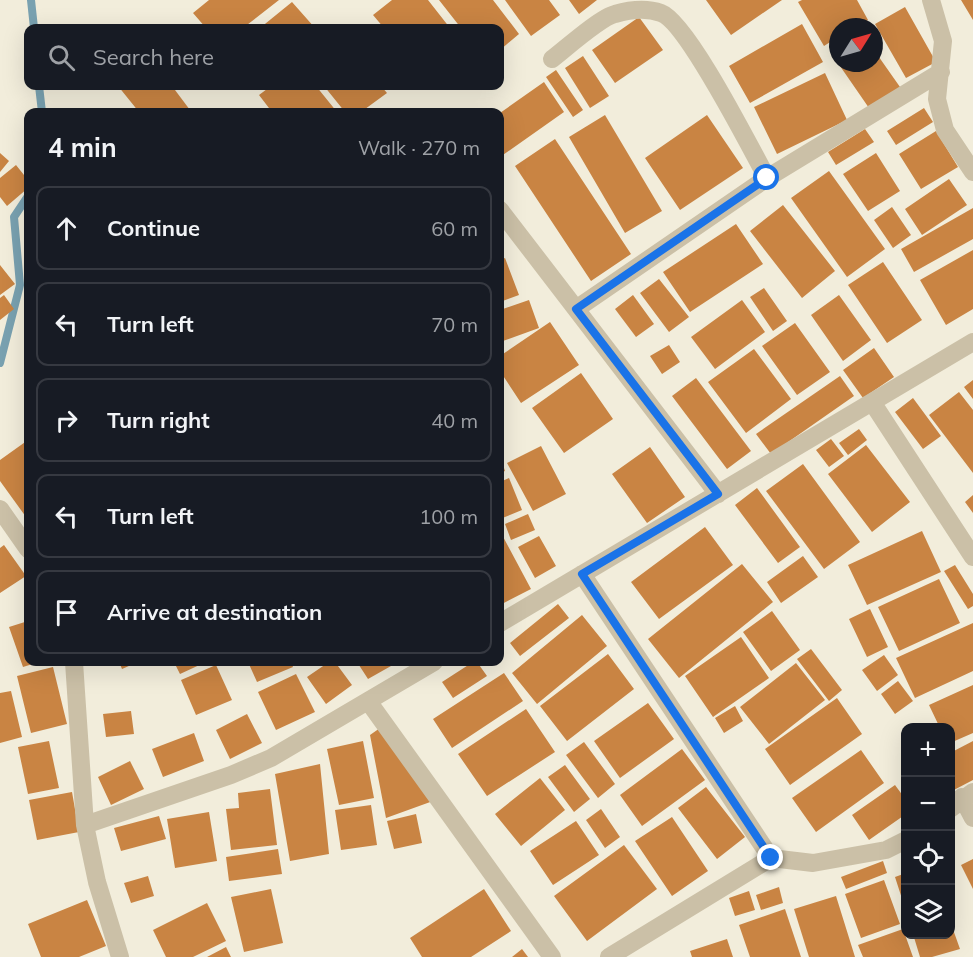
<!DOCTYPE html>
<html lang="en">
<head>
<meta charset="utf-8">
<style>
	:root { --surface:#171b24; --page:#242831; --text:#f1f3f6; --muted:#9ea1a6; --line:#363941 }
	body { margin:0; font-family:Mulish,sans-serif; background:var(--page); color:var(--text) }
	.controls { position:absolute; right:18px; bottom:18px; display:grid; overflow:hidden; border-radius:12px; box-shadow:0 6px 24px #0002 }
	.controls button { width:54px; height:54px; display:grid; place-items:center; padding:0; border:0; border-bottom:2px solid var(--line); background:var(--surface); color:var(--text); font:30px sans-serif }
	.compass { position:absolute; left:829px; top:18px; width:54px; height:54px; border-radius:50%; background:var(--surface); box-shadow:0 6px 24px #0002; rotate:53deg }
	.stop { position:absolute; width:18px; height:18px; margin:-14px; border:4px solid #1a73e8; border-radius:50%; background:#fff }
	.stop.end { background:#1a73e8; border-color:#fff; box-shadow:0 2px 6px #0008 }
	.list { margin:0; padding:0; list-style:none }
	h2 { display:flex; justify-content:space-between; align-items:center; height:78px; margin:0; padding:0 24px; font-size:26px }
	h2 small { font-size:20px; font-weight:400; color:var(--muted) }
	.list li { display:grid; grid-template-columns:39px 1fr auto; gap:18px; align-items:center; box-sizing:border-box; height:84px; margin:0 12px 12px; padding:0 12px; border:2px solid var(--line); border-radius:12px }
	.list b { display:block; font-size:22px; white-space:nowrap }
	.list em { font-size:20px; font-style:normal; color:var(--muted) }
	.icon { flex:none; width:33px; height:33px; fill:none; stroke:currentColor; stroke-width:2; stroke-linecap:round; stroke-linejoin:round }
	.map { position:relative; flex:none; width:973px; height:957px; overflow:hidden }
	.search { position:absolute; background:var(--surface); box-shadow:0 6px 24px #0002; left:24px; top:24px; width:480px; height:66px; display:flex; align-items:center; gap:15px; box-sizing:border-box; padding:0 21px; border-radius:12px; color:var(--muted); font-size:22px }
	.panel { position:absolute; background:var(--surface); box-shadow:0 6px 24px #0002; left:24px; top:108px; width:480px; height:558px; border-radius:12px }
	.map>svg:first-child { display:block }
	.lines { fill:none; stroke-linecap:round; stroke-linejoin:round }
	.stream { stroke:#79a1b0; stroke-width:8 }
	.building { fill:#c98443 }
	.minor { stroke:#cbc0a7; stroke-width:18 }
	.route { stroke:#1a73e8; stroke-width:8 }
</style>
</head>
<body>
<div class="map">
<svg width="973" height="957" viewBox="0 0 973 957">
	<rect width="100%" height="100%" fill="#f2eddb"/>
	<g class="lines">
		<path class="stream" d="M31,0L34,28
			M39,86L42,112
			M0,363L20,285L14,217L28,196"/>
	</g>
	<path class="building" d="M209,0H279L243,28H206L193,13Z
		M392,0H428L450,28H384L373,15Z
		M439,0H493L519,34L500,50V28H461Z
		M505,0H549L560,15L531,36Z
		M569,0H597L579,14Z
		M706,0H782L731,35Z
		M802,0H857L868,20L856,27H838V37L824,46L798,2Z
		M961,0H973V20Z
		M292,2L315,28H260Z
		M905,7L936,62L906,78L875,24Z
		M639,17L663,50L615,83L592,50Z
		M802,24L823,62L750,103L729,66Z
		M838,48V63H874V50L900,87L869,108L831,53Z
		M583,56L609,96L590,108L565,68Z
		M556,70L583,110L573,117L546,77Z
		M825,73L847,120L777,154L754,107Z
		M544,82L564,112L500,157V113Z
		M118,86H172L190,110L187,112H139Z
		M271,86H316L337,112H272L259,95Z
		M324,86H381L387,93L361,112H345Z
		M924,108L933,122L896,145L887,131Z
		M605,115L662,211L625,233L569,137Z
		M707,115L743,168L680,210L645,158Z
		M865,129L874,142L836,165L828,152Z
		M936,131L958,167L921,189L899,154Z
		M555,139L631,254L591,281L515,166Z
		M0,153L9,161L0,172Z
		M876,153L900,191L868,211L843,174Z
		M16,165L28,180V188L7,206L0,197V178Z
		M829,171L885,249L847,277L791,198Z
		M949,179L967,205L922,235L905,209Z
		M783,205L835,271L802,298L750,231Z
		M892,207L911,235L893,248L874,220Z
		M973,208V239L914,272L901,249Z
		M736,224L763,264L690,312L663,272Z
		M973,250V309L946,325L920,280Z
		M505,258L519,295L500,302V260Z
		M883,262L922,320L887,343L848,285Z
		M0,265L15,284L0,295Z
		M659,279L689,317L669,332L640,293Z
		M764,288L787,321L773,331L750,297Z
		M4,295L14,309L0,320V298Z
		M633,295L654,324L636,337L615,309Z
		M839,295L871,340L843,361L811,315Z
		M529,300L539,328L500,342V310Z
		M742,300L765,332L715,369L691,337Z
		M550,322L579,365L521,403L500,371V356Z
		M795,323L830,372L797,395L762,346Z
		M669,345L680,362L662,374L650,356Z
		M874,348L894,377L863,398L843,370Z
		M754,349L791,399L746,433L708,382Z
		M581,373L613,419L564,453L532,408Z
		M840,376L854,396L771,454L756,434Z
		M696,378L751,451L727,469L672,396Z
		M973,380V399L964,387Z
		M959,392L973,410V473L929,415Z
		M913,398L941,436L923,449L895,412Z
		M859,429L867,440L848,455L839,443Z
		M831,439L844,456L829,467L816,450Z
		M28,440V515L26,517L0,481V460Z
		M866,445L910,502L872,532L828,474Z
		M541,446L566,494L533,511L507,463Z
		M650,447L685,497L647,523L612,474Z
		M500,456L505,471L500,473Z
		M803,464L860,542L824,569L766,491Z
		M509,478L522,510L500,519V482Z
		M757,488L800,547L778,563L735,505Z
		M973,495V513L965,502Z
		M528,514L535,530L511,540L505,524Z
		M705,527L733,565L659,619L631,582Z
		M500,531L531,589L500,605Z
		M922,531L941,572L867,605L848,565Z
		M539,536L556,566L535,578L518,547Z
		M4,545L26,576L0,593V548Z
		M803,556L818,577L781,603L767,582Z
		M742,564L773,602L679,678L648,639Z
		M955,565L973,594V606L968,609L944,571Z
		M939,579L960,623L899,651L878,607Z
		M558,604L569,618L520,656L510,643Z
		M870,609L888,647L867,657L849,619Z
		M772,611L800,650L771,671L743,632Z
		M582,615L607,646L537,704L512,673Z
		M28,621V662H39L23,667L9,627Z
		M973,623V671L915,698L896,658Z
		M741,637L769,678L713,717L685,676Z
		M811,649L842,690L829,701L797,659Z
		M608,654L634,689L567,741L540,706Z
		M884,655L898,675L877,691L862,670Z
		M119,662H138L122,669Z
		M174,662H206L180,674Z
		M248,662H291L293,667L257,682Z
		M329,662H335L352,685L326,704L307,677Z
		M357,662H389L391,666L368,679Z
		M473,662H477L487,676L453,698L442,682Z
		M796,663L825,700L769,744L740,707Z
		M216,665L232,700L196,715L181,680Z
		M53,667L67,724L31,733L17,676Z
		M504,673L523,701L452,748L433,719Z
		M296,674L315,712L276,730L258,692Z
		M898,681L913,701L895,714L881,694Z
		M973,685V733L950,743V728H940L929,705Z
		M11,691L22,737L0,743V693Z
		M837,698L862,734L790,785L765,749Z
		M648,703L674,739L620,778L594,741Z
		M735,706L743,721L724,733L715,718Z
		M526,709L555,752L487,796L458,754Z
		M131,711L134,734L106,737L103,714Z
		M247,714L262,743L230,759L216,730Z
		M380,728L433,801L386,818L370,735Z
		M194,733L204,761L163,777L152,749Z
		M49,741L59,788L28,794L18,747Z
		M363,741L374,798L339,805L327,749Z
		M973,741V780L950,792V753Z
		M584,742L615,784L598,798L566,755Z
		M682,749L705,780L642,826L620,795Z
		M861,750L884,783L816,832L792,798Z
		M130,761L144,789L111,805L98,777Z
		M320,764L329,854L290,861L275,774Z
		M565,765L590,799L574,812L548,777Z
		M540,778L565,810L521,846L495,814Z
		M895,785L906,800V814L869,840L852,815Z
		M706,787L745,837L717,859L678,808Z
		M270,789L277,845L231,850L226,809L239,808L238,793Z
		M72,792L79,832L37,840L29,800Z
		M371,805L377,845L341,850L335,810Z
		M601,809L620,837L605,848L586,820Z
		M209,812L217,861L175,868L167,819Z
		M416,814L422,843L394,849L387,821Z
		M159,816L166,839L121,851L114,828Z
		M672,817L708,871L672,896L635,841Z
		M576,821L599,855L553,885L530,851Z
		M624,845L657,889L587,941L554,896Z
		M278,849L282,874L229,881L226,857Z
		M973,859V889L961,865Z
		M883,861L887,873L846,889L841,877Z
		M906,873V908H905L895,877Z
		M148,876L154,896L131,903L124,883Z
		M884,880L900,924L861,938L845,894Z
		M779,887L783,903L761,910L756,895Z
		M271,889L283,943L244,952L231,897Z
		M484,889L511,931L471,957H422L410,938Z
		M749,891L755,910L735,916L729,898Z
		M836,896L855,957H809L794,909Z
		M87,900L106,946L79,957H41L28,924Z
		M207,903L226,941L193,957H166L153,930Z
		M785,909L801,957H750L739,925Z
		M950,921L960,949L932,957H920L913,934H950Z
		M903,929L913,957H863L858,945Z
		M727,939L733,957H692L690,951Z
		M226,947L231,957H207Z
		M522,949L528,957H512Z"/>
	<g class="lines">
		<path class="minor" d="M931,0L943,41L937,99L945,130L973,172
			M552,59C565,49 601,17 615,14C629,10 647,8 661,13C687,22 751,149 767,178
			M500,210L718,494
			M576,309L767,178L941,72
			M872,402L973,557
			M0,509L28,549
			M582,574L771,858
			M500,623L973,342
			M74,662L85,825L97,882L120,957
			M368,701L552,957
			M962,797L973,818
			M950,809L973,792
			M85,825L231,775L271,758L434,662
			M609,957L771,858L813,863L886,850L906,840"/>
	</g>
	<g class="lines">
		<path class="route" d="M767,178L576,309L718,494L582,574L771,858"/>
	</g>
</svg>
<div class="controls">
<button>+</button>
<button>−</button>
<button><svg class="icon" aria-label="locate" viewBox="0 0 24 24"><circle cx="12" cy="12" r="6"/><path d="M12 2v4M12 18v4M2 12h4M18 12h4"/></svg></button>
<button><svg class="icon" aria-label="layers" viewBox="0 0 24 24"><path d="M12 4l9 5-9 5-9-5zM3 14l9 5 9-5"/></svg></button>
</div>
<svg class="compass" viewBox="-18 -18 36 36"><path d="M0-13l5 13h-10z" fill="#e53935"/><path d="M0 13l5-13h-10z" fill="#9ea1a6"/></svg>
<div class="stop" style="left:767px;top:178px"></div>
<div class="stop end" style="left:771px;top:858px"></div>
<div class="search"><svg class="icon" aria-label="search" viewBox="0 0 24 24"><circle cx="10" cy="10" r="6"/><path d="M15 15l6 6"/></svg>Search here</div>
<section class="panel">
<h2>4 min<small>Walk · 270 m</small></h2>
<ul class="list">
<li><svg class="icon" aria-label="ahead" viewBox="0 0 24 24"><path d="M12 20V5M6 11l6-6 6 6"/></svg><div><b>Continue</b></div><em>60 m</em></li>
<li><svg class="icon" aria-label="left" viewBox="0 0 24 24"><path d="M17 20v-9H6M10 6l-5 5 5 5"/></svg><div><b>Turn left</b></div><em>70 m</em></li>
<li><svg class="icon" aria-label="right" viewBox="0 0 24 24"><path d="M7 20v-9h11M14 6l5 5-5 5"/></svg><div><b>Turn right</b></div><em>40 m</em></li>
<li><svg class="icon" aria-label="left" viewBox="0 0 24 24"><path d="M17 20v-9H6M10 6l-5 5 5 5"/></svg><div><b>Turn left</b></div><em>100 m</em></li>
<li><svg class="icon" aria-label="arrive" viewBox="0 0 24 24"><path d="M6 21V4h12l-3 4 3 4H6"/></svg><div><b>Arrive at destination</b></div></li>
</ul>
</section>
</div>
</body>
</html>
